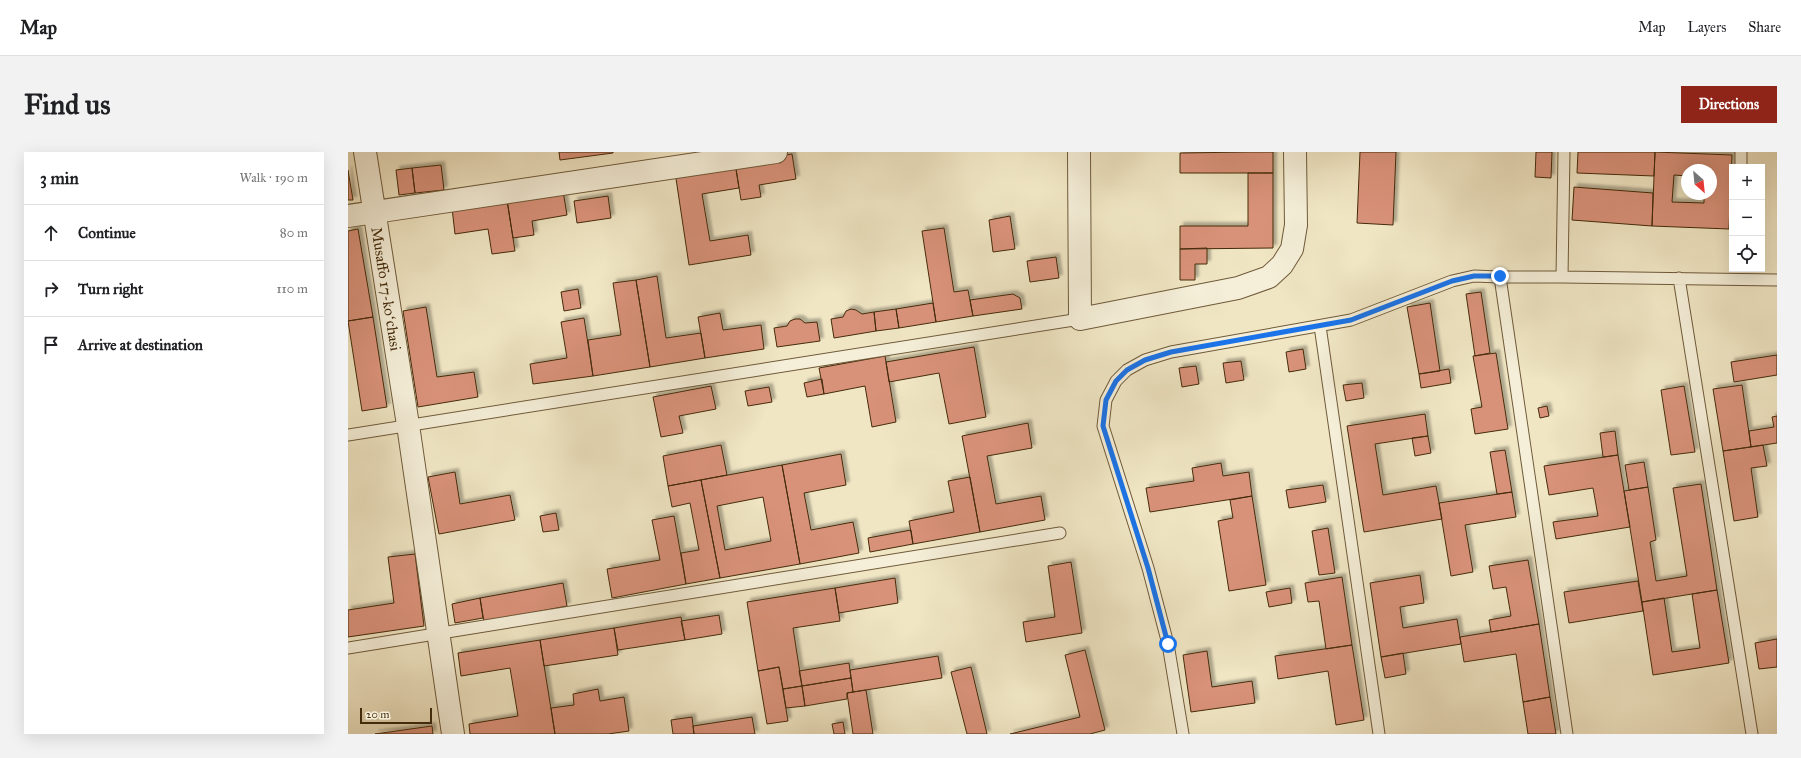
<!DOCTYPE html>
<html lang="en">
<head>
<meta charset="utf-8">
<style>
	:root { --surface:#fff; --page:#f2f2f2; --text:#202124; --muted:#757577; --line:#e0e0e0; --accent:#8f2418 }
	body { margin:0; font-family:"IM FELL Great Primer",serif; background:var(--page); color:var(--text) }
	.controls { position:absolute; right:12px; top:12px; display:grid; overflow:hidden; border-radius:0px; box-shadow:0 4px 16px #0002 }
	.controls button { width:36px; height:36px; display:grid; place-items:center; padding:0; border:0; border-bottom:1px solid var(--line); background:var(--surface); color:var(--text); font:20px sans-serif }
	.compass { position:absolute; left:1333px; top:12px; width:36px; height:36px; border-radius:50%; background:var(--surface); box-shadow:0 4px 16px #0002; rotate:153deg }
	.scale { position:absolute; left:12px; bottom:10px; width:72px; box-sizing:border-box; padding-left:4px; border:2px solid #442b0b; border-top:0; font-size:11px; line-height:14px; white-space:nowrap; color:#442b0b; -webkit-text-stroke:3px #f5efd9; paint-order:stroke }
	.stop { position:absolute; width:12px; height:12px; margin:-9px; border:3px solid #1a73e8; border-radius:50%; background:#fff }
	.stop.end { background:#1a73e8; border-color:#fff; box-shadow:0 1px 4px #0008 }
	.list { margin:0; padding:0; list-style:none }
	h2 { display:flex; justify-content:space-between; align-items:center; height:52px; margin:0; padding:0 16px; font-size:17px }
	h2 small { font-size:13px; font-weight:400; color:var(--muted) }
	.list li { display:grid; grid-template-columns:26px 1fr auto; gap:12px; align-items:center; box-sizing:border-box; height:56px; padding:0 16px; border-top:1px solid var(--line) }
	.list b { display:block; font-size:15px; white-space:nowrap }
	.list em { font-size:13px; font-style:normal; color:var(--muted) }
	.icon { flex:none; width:22px; height:22px; fill:none; stroke:currentColor; stroke-width:2; stroke-linecap:round; stroke-linejoin:round }
	.map { position:relative; flex:none; width:1429px; height:582px; overflow:hidden; border-radius:0px }
	header { display:flex; align-items:center; gap:24px; box-sizing:border-box; height:56px; padding:0 20px; background:var(--surface); border-bottom:1px solid var(--line) }
	header strong { font-size:19px }
	nav { display:flex; gap:22px; margin-inline-start:auto; font-size:14px }
	.intro { display:flex; align-items:center; justify-content:space-between; box-sizing:border-box; height:96px; padding:0 24px }
	h1 { margin:0; font-size:28px }
	.button { padding:10px 18px; border-radius:0px; background:var(--accent); color:#fff; font-size:14px; font-weight:700 }
	main { display:flex; gap:24px; padding:0 24px }
	aside { flex:1; background:var(--surface); border-radius:0px; box-shadow:0 4px 16px #0002 }
	.map>svg:first-child { display:block }
	.building { fill:#d9927a; stroke:#442b0b; fill-rule:evenodd; filter:url(#shadow) }
	.lines { fill:none; stroke-linecap:round; stroke-linejoin:round }
	.lane-casing { stroke:#6f5a39; stroke-width:13 }
	.street-casing { stroke:#6f5a39; stroke-width:24 }
	.lane { stroke:#f5efd9; stroke-width:11 }
	.street { stroke:#f5efd9; stroke-width:22 }
	.route { stroke:#1a73e8; stroke-width:5 }
	.labels { text-anchor:middle; stroke-width:3; stroke-linejoin:round; paint-order:stroke }
	.street-label { font-size:15px; fill:#442b0b; stroke:#f5efd9 }
</style>
</head>
<body>
<header>
<strong>Map</strong>
<nav><a>Map</a><a>Layers</a><a>Share</a></nav>
</header>
<div class="intro"><h1>Find us</h1><a class="button">Directions</a></div>
<main>
<aside>
<h2>3 min<small>Walk · 190 m</small></h2>
<ul class="list">
<li><svg class="icon" aria-label="ahead" viewBox="0 0 24 24"><path d="M12 20V5M6 11l6-6 6 6"/></svg><div><b>Continue</b></div><em>80 m</em></li>
<li><svg class="icon" aria-label="right" viewBox="0 0 24 24"><path d="M7 20v-9h11M14 6l5 5-5 5"/></svg><div><b>Turn right</b></div><em>110 m</em></li>
<li><svg class="icon" aria-label="arrive" viewBox="0 0 24 24"><path d="M6 21V4h12l-3 4 3 4H6"/></svg><div><b>Arrive at destination</b></div></li>
</ul>
</aside>
<div class="map">
<svg width="1429" height="582" viewBox="0 0 1429 582">
	<defs>
		<filter id="shadow"><feDropShadow dx="3.5" dy="-3.5" stdDeviation="1" flood-color="#0004"/></filter>
	</defs>
	<rect width="100%" height="100%" fill="#f0e6c4"/>
	<filter id="stains"><feTurbulence type="fractalNoise" baseFrequency=".005" numOctaves="4"/><feColorMatrix values="0 0 0 0 .2 0 0 0 0 .09 0 0 0 0 .02 0 0 0 .5 -.17"/></filter>
	<radialGradient id="worn" r=".72"><stop offset=".6" stop-color="#630" stop-opacity="0"/><stop offset="1" stop-color="#630" stop-opacity=".3"/></radialGradient>
	<path class="building" d="M211,0H265V1L212,8Z
		M900,0H925V21H832V1Z
		M1012,0H1048L1045,73L1009,71Z
		M1188,0H1204L1203,26L1187,25Z
		M1230,0H1307L1306,24L1229,21Z
		M1307,0L1384,3L1381,77L1304,74ZM1339,18H1363V42H1356V51L1324,50L1326,23L1339,24Z
		M444,2L448,27L411,33L413,45L393,48L387,11Z
		M387,11L391,36L354,42L362,89L400,83L403,103L341,113L327,20Z
		M93,13L96,38L67,41L64,16Z
		M64,16L67,41L51,43L48,18Z
		M0,18L5,48H0Z
		M900,21H925V96L832,97V74H900Z
		M1226,35L1305,41L1304,74L1224,68Z
		M215,39L219,63L184,69L186,83L165,86L159,48Z
		M260,44L263,66L229,71L226,49Z
		M159,48L167,99L144,102L140,77L107,82L104,56Z
		M662,64L667,97L645,100L641,68Z
		M596,76L606,140L620,138L625,164L588,170L574,79Z
		M10,77L25,165L0,169V79Z
		M859,96V112H847V128H832V97Z
		M708,105L711,126L682,130L679,109Z
		M309,124L318,186L353,181L357,206L302,215L288,128Z
		M288,128L302,215L245,224L240,188L273,183L265,131Z
		M230,137L233,156L216,159L213,140Z
		M1133,140L1142,201L1127,204L1118,142Z
		M665,142L672,146L674,157L625,164L622,148Z
		M585,151L588,170L551,176L548,157Z
		M1082,151L1092,219L1071,222L1059,155Z
		M78,155L89,225L126,220L130,245L70,255L55,159Z
		M503,157L508,158L514,162L526,160L528,179L486,186L483,167L495,165L498,159Z
		M548,157L551,176L528,179L526,160Z
		M372,161L375,178L413,173L416,197L357,206L350,165Z
		M25,165L39,255L14,259L0,169Z
		M236,166L245,224L185,232L182,212L219,206L213,170Z
		M447,167H452L457,171L469,170L472,189L429,195L426,176L439,174L442,169Z
		M626,195L638,265L601,272L591,221L541,230L538,210Z
		M955,197L958,217L941,220L938,200Z
		M1148,201L1160,277L1127,282L1123,257L1134,255L1125,204Z
		M1429,203V223L1386,230L1383,210Z
		M537,204L548,270L524,275L517,234L476,242L471,216Z
		M893,209L896,228L878,231L875,211Z
		M848,214L851,232L834,235L831,216Z
		M1101,217L1103,231L1073,236L1071,222Z
		M474,227L476,242L459,245L456,231Z
		M1014,231L1016,246L998,249L995,233Z
		M1394,233L1403,295L1375,299L1365,237Z
		M363,234L368,257L331,264L335,281L313,285L305,245Z
		M1336,234L1347,300L1323,303L1313,238Z
		M421,235L424,250L400,254L397,239Z
		M1199,254L1201,264L1192,266L1190,256Z
		M1077,262L1080,284L1027,292L1035,343L1088,334L1094,367L1016,380L999,274Z
		M1429,264V291L1403,295L1401,279L1426,275L1424,265Z
		M680,271L684,296L639,304L648,352L693,344L697,368L632,380L614,284Z
		M1267,279L1270,303L1255,305L1252,281Z
		M1080,284L1083,301L1067,304L1064,286Z
		M373,293L379,323L320,334L315,304Z
		M1415,293L1419,314L1403,316L1410,365L1386,369L1375,299Z
		M1157,298L1164,340L1149,342L1142,300Z
		M493,302L498,333L456,341L463,378L505,370L511,401L452,412L434,313Z
		M1270,303L1282,375L1208,387L1205,370L1250,364L1245,336L1201,343L1196,314Z
		M1296,310L1300,335L1281,338L1277,313Z
		M873,311L875,324L901,320L904,344L802,360L798,336L846,329L844,316Z
		M434,313L452,412L372,426L353,328ZM415,345L423,389L377,398L369,354Z
		M107,320L112,352L162,343L167,368L91,382L80,325Z
		M622,325L632,380L565,392L561,369L606,360L600,329Z
		M353,328L372,426L338,432L333,401L351,398L342,351L324,355L320,334Z
		M1353,332L1369,438L1294,450L1276,339L1300,335L1308,388L1302,390L1308,429L1339,424L1325,336Z
		M975,333L978,350L941,356L938,338Z
		M1164,340L1168,365L1117,373L1125,420L1103,424L1091,351Z
		M904,344L918,433L881,439L870,369L885,366L882,348Z
		M208,361L211,378L195,380L192,364Z
		M326,364L338,432L264,446L259,417L312,408L304,368Z
		M980,376L987,421L971,423L964,379Z
		M563,378L565,392L522,400L520,386Z
		M67,402L76,474L0,485V458L46,451L40,405Z
		M1180,408L1191,472L1143,480L1141,468L1163,464L1158,435L1145,437L1141,414Z
		M723,410L734,481L678,490L675,470L707,465L700,414Z
		M1072,423L1076,451L1052,455L1055,476L1109,467L1113,492L1033,505L1022,431Z
		M994,425L1004,493L978,497L971,449L960,450L957,431Z
		M547,426L550,451L491,461L487,436Z
		M1290,429L1295,459L1221,471L1216,440Z
		M215,431L219,454L136,470L132,446Z
		M487,436L492,469L445,476L454,534L435,537L431,515L410,519L399,450Z
		M942,436L944,451L921,455L918,440Z
		M1369,438L1381,511L1305,523L1294,450L1316,446L1324,500L1352,496L1344,442Z
		M132,446L135,466L107,471L104,452Z
		M371,463L374,482L337,488L333,469Z
		M333,465L337,488L270,498L266,476Z
		M1191,472L1202,545L1175,550L1168,502L1116,510L1112,485Z
		M266,476L270,503L196,514L192,488Z
		M1429,487V515L1411,517L1407,491Z
		M192,488L207,582H122L121,572L170,564L162,516L113,524L110,501Z
		M1004,493L1016,568L988,573L980,519L930,527L927,504Z
		M737,498L757,578L742,582H662L732,565L717,503Z
		M859,499L864,535L904,529L907,551L843,560L835,503Z
		M1055,501L1058,522L1037,526L1033,505Z
		M590,504L594,526L505,540L502,518Z
		M501,511L503,526L454,534L451,519Z
		M431,515L440,569L419,572L410,519Z
		M623,515L639,582H619L603,520Z
		M503,526L505,540L499,541V547L457,554L454,534Z
		M454,534L457,554L438,556L435,537Z
		M250,537L252,549L276,545L281,579L260,582H207L203,556L226,553L225,542Z
		M518,538L525,582H505L499,541Z
		M1202,545L1208,582H1180L1175,550Z
		M344,565L346,582H325L323,568Z
		M404,565L407,582H346L345,574Z
		M495,570L497,582H486L484,572Z
		M84,574L85,582H27Z"/>
	<g class="lines">
		<defs>
			<path id="lane" d="M1216,0L1214,125L1429,128
				M1393,15V0
				M1214,125H1152L1219,582
				M1331,126L1404,582
				M972,174L1031,582
				M0,283L732,167
				M0,496L712,381
				M835,582L820,492L800,416L755,274L758,248L768,229L779,218L797,208L823,200L1003,168L1104,129L1126,124L1152,125"/>
			<path id="street" d="M17,0L60,273L105,582
				M731,0L732,167L890,136L921,125L934,113L944,97L948,73L947,0
				M0,64L428,0"/>
		</defs>
		<use href="#lane" class="lane-casing"/>
		<use href="#street" class="street-casing"/>
		<use href="#lane" class="lane"/>
		<use href="#street" class="street"/>
	</g>
	<g class="lines">
		<path class="route" d="M820,492L800,416L755,274L758,248L768,229L779,218L797,208L823,200L1003,168L1104,129L1126,124H1152"/>
	</g>
	<g class="labels">
		<g class="street-label">
			<text transform="translate(38 137) rotate(81)" y="5">Musaffo 17-koʻchasi</text>
		</g>
	</g>
	<rect width="100%" height="100%" filter="url(#stains)"/>
	<rect width="100%" height="100%" fill="url(#worn)"/>
</svg>
<div class="controls">
<button>+</button>
<button>−</button>
<button><svg class="icon" aria-label="locate" viewBox="0 0 24 24"><circle cx="12" cy="12" r="6"/><path d="M12 2v4M12 18v4M2 12h4M18 12h4"/></svg></button>
</div>
<svg class="compass" viewBox="-18 -18 36 36"><path d="M0-13l5 13h-10z" fill="#e53935"/><path d="M0 13l5-13h-10z" fill="#757577"/></svg>
<div class="scale">20 m</div>
<div class="stop" style="left:820px;top:492px"></div>
<div class="stop end" style="left:1152px;top:124px"></div>
</div>
</main>
</body>
</html>
